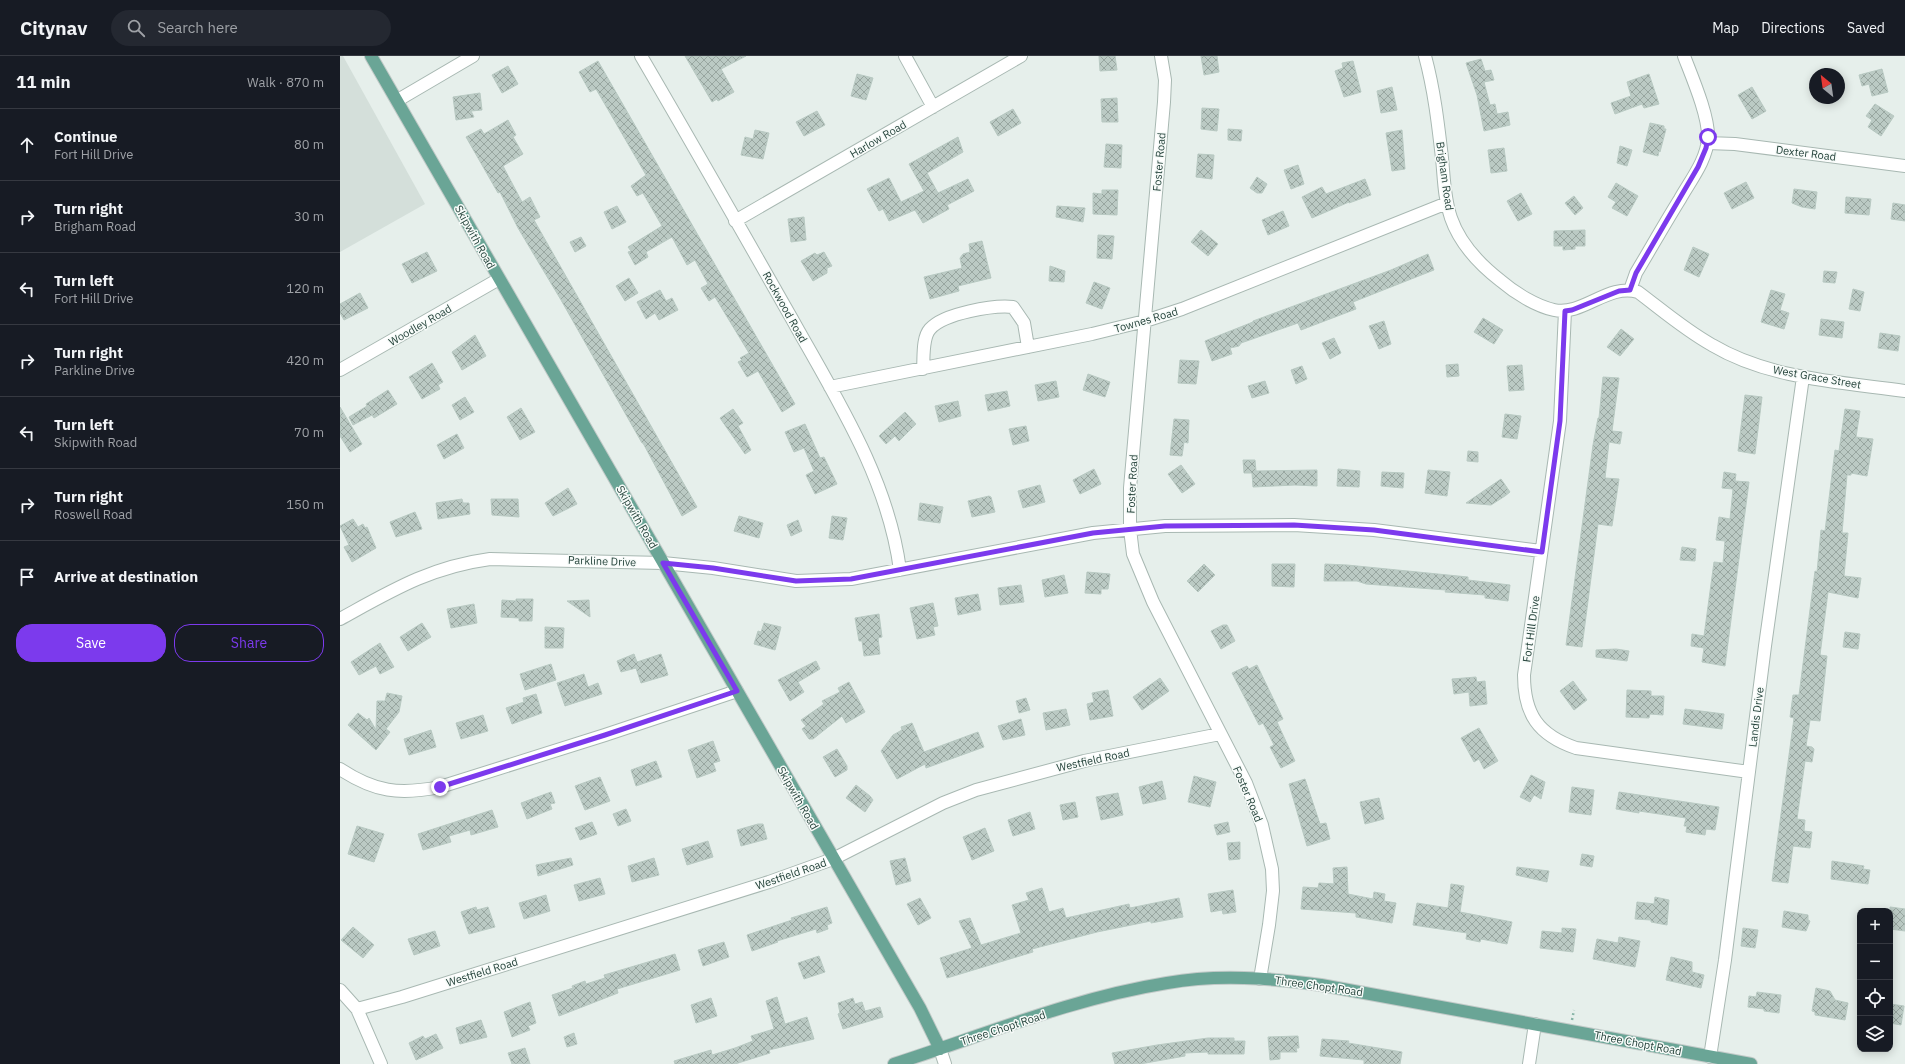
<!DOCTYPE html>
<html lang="en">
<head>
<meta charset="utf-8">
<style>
	:root { --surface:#171b24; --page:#242831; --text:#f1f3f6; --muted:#9ea1a6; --line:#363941; --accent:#7c3aed }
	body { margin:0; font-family:"IBM Plex Sans",sans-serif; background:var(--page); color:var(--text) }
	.controls { position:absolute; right:12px; bottom:12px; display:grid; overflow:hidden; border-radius:8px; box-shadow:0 2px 10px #0003 }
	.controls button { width:36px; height:36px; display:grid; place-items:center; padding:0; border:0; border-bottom:1px solid var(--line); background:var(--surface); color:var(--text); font:20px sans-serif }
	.compass { position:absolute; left:1469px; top:12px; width:36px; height:36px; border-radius:50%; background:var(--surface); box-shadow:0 2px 10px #0003; rotate:331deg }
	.stop { position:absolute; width:12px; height:12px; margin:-9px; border:3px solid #7c3aed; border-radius:50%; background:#fff }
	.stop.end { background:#7c3aed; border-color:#fff; box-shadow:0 1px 4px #0008 }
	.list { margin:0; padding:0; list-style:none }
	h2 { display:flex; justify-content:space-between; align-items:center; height:52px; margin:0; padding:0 16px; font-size:17px }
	h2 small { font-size:13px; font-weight:400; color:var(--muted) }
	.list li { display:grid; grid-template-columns:26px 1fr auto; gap:12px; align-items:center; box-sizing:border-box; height:72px; padding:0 16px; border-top:1px solid var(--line) }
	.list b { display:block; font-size:15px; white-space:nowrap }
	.list p { margin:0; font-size:13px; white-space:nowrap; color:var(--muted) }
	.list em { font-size:13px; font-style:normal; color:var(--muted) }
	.actions { display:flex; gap:8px; padding:12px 16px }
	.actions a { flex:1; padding:9px 0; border:1px solid var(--accent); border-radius:16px; text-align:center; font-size:14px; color:var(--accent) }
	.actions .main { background:var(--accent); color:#fff }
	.icon { flex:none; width:22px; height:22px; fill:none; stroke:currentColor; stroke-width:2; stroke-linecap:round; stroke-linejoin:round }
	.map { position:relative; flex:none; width:1565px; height:1008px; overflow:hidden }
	header { display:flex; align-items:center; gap:24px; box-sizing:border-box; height:56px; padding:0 20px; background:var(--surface); border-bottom:1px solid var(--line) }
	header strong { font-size:19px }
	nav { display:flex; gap:22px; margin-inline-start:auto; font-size:14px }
	.search { width:280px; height:36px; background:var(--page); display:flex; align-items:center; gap:10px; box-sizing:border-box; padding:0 14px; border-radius:22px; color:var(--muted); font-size:15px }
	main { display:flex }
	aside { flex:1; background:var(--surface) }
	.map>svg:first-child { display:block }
	.built { fill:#d4dfda }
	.building { fill:url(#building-cross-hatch); stroke:#b8c9c2 }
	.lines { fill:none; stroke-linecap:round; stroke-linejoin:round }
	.minor-casing { stroke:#a8b8b2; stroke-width:14 }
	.major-casing { stroke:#c2cac8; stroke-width:14 }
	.path { stroke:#86b3a5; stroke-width:2.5; stroke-dasharray:2 3; stroke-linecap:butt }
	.minor { stroke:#fff; stroke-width:12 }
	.major { stroke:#6aa596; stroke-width:12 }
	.route { stroke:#7c3aed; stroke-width:5 }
	.labels { text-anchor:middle; stroke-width:3; stroke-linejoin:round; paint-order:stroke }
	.street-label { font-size:11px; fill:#24423a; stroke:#f7fbf9 }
</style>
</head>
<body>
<header>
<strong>Citynav</strong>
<div class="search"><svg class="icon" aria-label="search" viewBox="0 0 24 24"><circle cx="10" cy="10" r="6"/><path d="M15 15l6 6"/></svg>Search here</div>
<nav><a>Map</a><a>Directions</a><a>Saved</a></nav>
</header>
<main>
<aside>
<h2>11 min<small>Walk · 870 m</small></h2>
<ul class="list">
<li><svg class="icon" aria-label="ahead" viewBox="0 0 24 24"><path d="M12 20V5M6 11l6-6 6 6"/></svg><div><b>Continue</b><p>Fort Hill Drive</p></div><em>80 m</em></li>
<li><svg class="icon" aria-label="right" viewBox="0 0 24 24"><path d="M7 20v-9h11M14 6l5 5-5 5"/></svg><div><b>Turn right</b><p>Brigham Road</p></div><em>30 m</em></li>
<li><svg class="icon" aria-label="left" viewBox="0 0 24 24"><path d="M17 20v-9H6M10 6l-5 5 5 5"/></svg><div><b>Turn left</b><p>Fort Hill Drive</p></div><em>120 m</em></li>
<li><svg class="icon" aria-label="right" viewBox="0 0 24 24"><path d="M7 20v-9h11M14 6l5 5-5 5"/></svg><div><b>Turn right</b><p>Parkline Drive</p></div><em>420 m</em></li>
<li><svg class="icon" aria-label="left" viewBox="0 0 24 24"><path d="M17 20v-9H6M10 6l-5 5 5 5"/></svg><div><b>Turn left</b><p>Skipwith Road</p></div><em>70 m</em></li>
<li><svg class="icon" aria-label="right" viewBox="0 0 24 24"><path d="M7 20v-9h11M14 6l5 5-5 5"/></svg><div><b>Turn right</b><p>Roswell Road</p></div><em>150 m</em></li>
<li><svg class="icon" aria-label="arrive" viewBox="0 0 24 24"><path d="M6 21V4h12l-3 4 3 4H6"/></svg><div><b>Arrive at destination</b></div></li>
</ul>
<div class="actions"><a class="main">Save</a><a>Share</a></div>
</aside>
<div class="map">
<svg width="1565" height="1008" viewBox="0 0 1565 1008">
	<defs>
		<pattern id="building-cross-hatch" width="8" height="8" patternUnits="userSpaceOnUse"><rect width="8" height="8" fill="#bbcac4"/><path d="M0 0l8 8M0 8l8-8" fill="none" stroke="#98a6a0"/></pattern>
	</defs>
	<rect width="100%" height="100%" fill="#e6efeb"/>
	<path class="built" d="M0,0H3L85,148L0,196Z"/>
	<path class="building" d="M345,0H406L381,13L394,36L378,45L377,43L372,46Z
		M759,0H775L777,14L760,15Z
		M861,0H877L879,16L864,19Z
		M1141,3L1145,15L1151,14L1154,24L1144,26L1150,49L1155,48L1157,58L1168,56L1170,69L1144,75L1137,39L1126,7Z
		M258,5L455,348L442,356L418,315L407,321L398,306L402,304L400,302L409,297L375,241L369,245L361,232L368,228L355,204L347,209L332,181L306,196L308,201L295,209L288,196L291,195L288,191L322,170L303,137L297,140L291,130L306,119L256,33L250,36L239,16Z
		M1013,5L1021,36L1004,41L995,15L1003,12L1002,7Z
		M168,10L178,28L162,37L152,19Z
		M1542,13L1548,36L1532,40L1529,28L1522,30L1519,19Z
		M517,18L533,22L526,44L511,40Z
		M1309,18L1319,48L1304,52L1302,48L1275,58L1271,47L1291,40L1287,26Z
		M1052,31L1057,54L1041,57L1037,35Z
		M1412,31L1426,55L1412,63L1398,39Z
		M140,37L142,54L131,55L134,61L116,64L113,41Z
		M777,42L778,66H762L761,43Z
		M1535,48L1554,60L1541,80L1528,71L1532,64L1526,60Z
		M862,52L879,53L877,75L861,73Z
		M673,53L681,67L658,80L650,66Z
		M477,55L485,69L464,80L456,66Z
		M168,64L176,79L173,81L183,98L163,110L182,146L190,141L200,161L194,164L357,451L342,460L303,387H302L221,244L178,172L160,136L158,137L126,81L141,73L144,78Z
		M1310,67L1324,70V73H1326L1320,96L1319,95L1318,100L1303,96Z
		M888,73L902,74L901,85L888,84Z
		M415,74L429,77L423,103L401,99L405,81L413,83Z
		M1062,74L1065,113L1052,115L1046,77Z
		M618,81L623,96L587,117L598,137L628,123L634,135L607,149L609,153L583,167L575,154L549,165L543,153L539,155L527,133L549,122L561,146L584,135L569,108Z
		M766,88L782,89L781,112L764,111Z
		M1280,90L1292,94L1287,110L1277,107Z
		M1164,92L1167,115L1151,117L1148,94Z
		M858,98L874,99L872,123L856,121Z
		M958,109L964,128L951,133L944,114Z
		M917,121L927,128L922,137H917L910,132Z
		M1025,123L1031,139L1009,147V146L972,162L962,141L982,131L986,138Z
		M1406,126L1414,142L1392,153L1384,137Z
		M1276,127L1298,140L1287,160L1272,152L1276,146L1268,141Z
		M1454,133L1477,136L1475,153L1462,151L1452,147Z
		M762,134H778L777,159L753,158V137L762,138Z
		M1181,137L1192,158L1178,165L1167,145Z
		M1234,140L1243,152L1235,159L1225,147Z
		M1506,141L1531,143L1529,159L1505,157Z
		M1553,147L1565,149V165L1551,163Z
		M277,150L286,166L272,173L264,156Z
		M717,150L745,152L743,166L716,161Z
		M943,155L949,170L928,179L922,164Z
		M464,161L466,184L451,186L448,163Z
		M861,174L878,188L868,200L851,186Z
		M1245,174V190H1235V193L1223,194V190H1214V175Z
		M758,179L774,180L772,203L757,202Z
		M241,181L246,190L235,196L230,186Z
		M642,185L651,222L618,230L619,235L590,243L584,221L622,212L620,202L623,198L630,196L629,188Z
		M1353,191L1369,198L1359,221L1344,214Z
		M87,196L97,215L72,227L62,208Z
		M484,196L492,210L487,212V217L473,225L461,205L475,197L477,199Z
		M1088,198L1094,214L1018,244L1013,246L1016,253L961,274L958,267L901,287L899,290L890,292L892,298L872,305L865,285L913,266V265L1051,214Z
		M710,210L725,215L724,226L709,225Z
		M1484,215L1497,216L1495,227L1483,226Z
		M289,222L298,237L285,245L276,230Z
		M754,226L770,232L762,253L746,247Z
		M1513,233L1524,236L1520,255L1509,253Z
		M320,234L326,245L332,242L338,254L319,264L315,257L306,263L297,246Z
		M1431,234L1445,238L1440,254L1449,257L1444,273L1421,266Z
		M20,237L28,252L4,264L0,257V248Z
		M1143,262L1163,274L1154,288L1134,276Z
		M1481,263L1504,266L1502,282L1479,279Z
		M1044,265L1051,288L1039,293L1029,270Z
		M1281,273L1294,283L1280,300L1267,291Z
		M1540,277L1560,280L1558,295L1538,292Z
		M135,279L146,300L122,314L112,296Z
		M994,282L1001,297L990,303L982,287Z
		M840,304L859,305L856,328L838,327Z
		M92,307L103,326L98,329L100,333L82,343L69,321Z
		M1118,308L1119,320L1107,321L1106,309Z
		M1182,309L1184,334L1169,335L1167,310Z
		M962,310L967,323L956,328L951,314Z
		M748,318L770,326L765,341L743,334Z
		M1263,321L1279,322L1272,375L1282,376L1280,388L1269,386L1265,422L1279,423L1278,430L1272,470L1258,468L1242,591L1226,589L1253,389L1258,362H1259Z
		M716,325L719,341L698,345L695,329Z
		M925,325L929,337L912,342L908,330Z
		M48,334L57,348L34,362L32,359L13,369L9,361L27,350L26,348Z
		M667,335L670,350L648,355L645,339Z
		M1405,339L1422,341L1415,398L1398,395Z
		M125,341L134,356L120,364L112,349Z
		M618,345L621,360L599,366L595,350Z
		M0,351L22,388L10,396L0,380Z
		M181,352L195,376L180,384L167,361Z
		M393,353L403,367L398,370L411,394L405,398L380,362Z
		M1505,353L1520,355L1516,381L1533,383L1527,420L1511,417V419H1507L1502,477H1508L1504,520L1521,522L1518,542L1488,536L1480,599L1487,600L1480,665L1470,664L1466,690L1472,691L1474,693L1472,706L1465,705L1457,763L1465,764L1464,775L1472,776L1470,792L1453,790L1448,827L1432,825L1454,662L1450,661L1453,639H1459L1475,515L1477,516L1481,474L1485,475L1495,394L1499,395Z
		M565,356L576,368L559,385L555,380L546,388L539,380Z
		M1165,358L1181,360L1177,383L1162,381Z
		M834,363L849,364L848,387L844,386L842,400L830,399Z
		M465,368L480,402L484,401L497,428L475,438L466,419L474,415L464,392L454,396L445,376Z
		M686,370L689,385L673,389L669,373Z
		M117,378L124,392L104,403L97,389Z
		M1128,395L1138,396V406L1127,405Z
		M903,404H915L916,415L977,414V430L955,429L913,431L912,417H904Z
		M841,409L855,428L842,437L828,418Z
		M754,413L761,428L740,438L733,424Z
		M998,413L1020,415L1019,431L997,430Z
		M1088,414L1110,416L1107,440L1085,437Z
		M1042,416L1064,417L1063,432L1041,430Z
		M1384,416L1396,418L1395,425L1409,426L1385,610L1362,606L1364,592L1351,590L1352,578L1364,580L1374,506L1383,507L1385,485L1376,484L1379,461L1390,463L1393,433L1382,432Z
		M1161,423L1170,436L1165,440L1151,449L1126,447Z
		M700,429L705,446L683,452L678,435Z
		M228,432L237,448L213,460L205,447Z
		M649,440L651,441L655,456L632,461L628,445Z
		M122,443L123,447H129L130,458L98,463L96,447Z
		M151,443H178L179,461L152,459Z
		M580,447L603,451L600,467L578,464Z
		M75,456L82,473L56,481L50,466Z
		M399,460L423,467L419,482L394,475Z
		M492,460L507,462L503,484L489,482Z
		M13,463L18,471L23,468L25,472L27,471L36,492L12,506L4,491L9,489L0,470Z
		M458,464L462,475L451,480L447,469Z
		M1342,491L1356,493L1355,505L1340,504Z
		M864,508L875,519L858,536L847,525Z
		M932,508H955L954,531L932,530Z
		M985,508L1007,509L1128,521V524L1170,529L1168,545L1145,542V539L1105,536L1106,534L1026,528L1017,525H984Z
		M747,516L770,518L768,533H761V538L745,537Z
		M724,519L728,537L705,541L702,524Z
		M681,529L684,546L660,549L658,532Z
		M638,538L641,554L618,559L615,542Z
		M176,543H193L192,565H179V562L161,561L162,544L176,545Z
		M249,544L250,561L227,545Z
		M593,547L598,570L593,571L595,579L577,583L570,552Z
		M134,548L137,567L111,572L107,553Z
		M539,558L542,581L538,582L540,598L524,600L522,585H519L515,562Z
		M82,567L91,581L68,595L60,581Z
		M424,567L441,571L435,594L414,588L418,575L421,576Z
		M883,569H887L895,585L881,593L871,575Z
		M205,571L224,572L223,592H205Z
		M1505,576L1520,578L1518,593L1503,591Z
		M40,587L54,611L40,618L36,610L19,619L11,606Z
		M1276,593L1289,595L1287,605L1256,601V594Z
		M294,598L297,606L321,598L328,619L301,627L296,612L281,616L277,605Z
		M476,605L480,613L458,626L464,636L450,645L438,624Z
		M211,608L216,624L185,634L180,618Z
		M917,609L943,663L937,666L955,705L941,712L930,691L934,689L923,667L919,669L892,617L907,610L909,613Z
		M244,618L248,631L258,627L262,638L225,650L217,627Z
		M1136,621L1137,626L1145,625L1147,648L1130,650L1129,636L1114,638L1112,623Z
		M820,622L829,635L802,654L793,641Z
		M1233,625L1247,644L1234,654L1220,635Z
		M509,626L525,656L506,667L502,660L473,683H469L462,673L466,670L461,664L484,648L482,645L500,636L498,632Z
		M768,634L773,660L750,664L747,648L754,646L752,637Z
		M1287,634L1311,635V640H1324L1323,659L1310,658L1309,662L1286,661Z
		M47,637L62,640L59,656L46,673L50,676L36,694L8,669L18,657L27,664L29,662L36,674L37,645H45Z
		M196,638L202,657L172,668L166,652L184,646L183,642Z
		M686,642L690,654L679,657L676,645Z
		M726,653L730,669L706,674L703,657Z
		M1345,653L1384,658L1382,673L1343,668Z
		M143,659L148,675L121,683L116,667Z
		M681,663L685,679L663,684L658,670Z
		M572,667L584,696L638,676L644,691L586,712L585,708L557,723L541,695L553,679L562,674L561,671Z
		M1139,672L1158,705L1144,713L1139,703L1134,706L1121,682Z
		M91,674L96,691L69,699L64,683Z
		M373,685L380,705L373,707L376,715L357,722L348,694Z
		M497,693L507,710V714L495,721L483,701Z
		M316,705L322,721L296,730L291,714Z
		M1191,719L1205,726L1201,743L1194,739L1190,746L1180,741Z
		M854,720L876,726L870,751L848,746Z
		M260,721L270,745L245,754L235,730Z
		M965,723L980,768L986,767L990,783L967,790L949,728Z
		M822,725L826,743L803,748L799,731Z
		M516,729L530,740L533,744L525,756L506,742Z
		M1232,731L1254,734L1251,759L1229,756Z
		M211,736L215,747L210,748L212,753L187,763L181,747Z
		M1279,736L1379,751L1375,774L1366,773L1365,779L1346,776L1347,770H1344L1346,762L1299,755V757L1276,753Z
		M778,737L783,759L761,764L756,741Z
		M1039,742L1044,763L1025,768L1020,746Z
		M735,746L738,761L723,764L720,749Z
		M286,753L291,765L278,770L273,758Z
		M152,754L158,771L131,779L130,774L109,780L111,786L83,794L78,778Z
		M690,756L695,773L673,780L668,764Z
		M252,766L257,778L240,784L235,772Z
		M888,766L890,776L877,779L874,769Z
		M418,768H423L427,783L401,790L397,774Z
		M17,770L44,778L34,806L8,798Z
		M645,772L654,795L632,804L623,781Z
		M368,785L373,801L347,809L342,793Z
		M900,786V803L889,804L887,787Z
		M1242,798L1254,800L1252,811L1240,809Z
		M231,802L233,809L198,820L196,809Z
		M314,802L319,819L292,826L288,810Z
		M565,802L571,825L556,829L550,805Z
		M1492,805L1524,810L1523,813L1530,814L1528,828L1491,823Z
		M1007,811L1008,838L1033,843L1034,836L1045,838L1044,845L1056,847L1052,867L1016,861V857L961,853L963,831L978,832L979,827L994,828L993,812Z
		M1177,811L1209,815L1207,826L1176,819Z
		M260,822L265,838L239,845L234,829Z
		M1111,828L1124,830L1120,856L1172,866L1167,888L1141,883L1140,886L1126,883L1127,877L1073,869L1077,847L1108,852Z
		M702,832L709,856L723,852L726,862L789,848L790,852L839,842L843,861L811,867V865L757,876L692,893L693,896L607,922L600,902L632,892L619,865L630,862L641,889L681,877L672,849L689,844L686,837Z
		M893,834L896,856L883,858L882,854L871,856L868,838Z
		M206,839L210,855L184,863L179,847Z
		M1315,841L1329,844L1327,869L1311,866V864L1295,863L1297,846L1314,848Z
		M580,842L591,862L578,869L567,848Z
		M136,851L137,854L148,851L155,871L129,878L121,856Z
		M487,851L492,867L487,869L488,873L477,877L476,873L437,885L438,886L412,895L407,879L452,864L451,862Z
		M1550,851L1565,853V875L1550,873Z
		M1444,855L1468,859V864L1470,865L1466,875L1442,871Z
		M13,871L34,889L23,902L1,884Z
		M1222,872L1236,873L1233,896L1200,892L1202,875L1222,877Z
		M1403,872L1418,874L1415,892L1401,890Z
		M95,875L100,890L74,899L68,883Z
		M1279,881L1300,885L1295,911L1253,903L1257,883L1278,887Z
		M384,886L389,901L363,910L358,894Z
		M335,898L340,914L277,933L278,937L219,960L212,939L233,932L232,930L245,925L246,928L265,922L264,919Z
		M479,900L485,916L464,923L458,907Z
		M1331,901L1352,906V916L1364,919L1361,932L1326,924Z
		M1476,932L1490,935L1495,944L1508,947L1505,964L1475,959V956L1472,955Z
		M1417,936L1441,939L1439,957L1424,955V953L1408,951L1409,940L1416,941Z
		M437,941L445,968L467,961L474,983L429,994L430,997L395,1008H335L334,1005L371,994L372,999L395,992L413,985L411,980L434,973L426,945Z
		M371,942L377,960L356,967L351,949Z
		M513,942L515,948L522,946L525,955L540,951L543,961L503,973L498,958L500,957L498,947Z
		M190,946L196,967L188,970L190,974L172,981L164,956Z
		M1550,948L1564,950L1561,969L1550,967Z
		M141,964L147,981L120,988L116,972Z
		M234,977L237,988L227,991L224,981Z
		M96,978L103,992L76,1004L69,987L83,980L85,983Z
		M958,980L959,992H956L957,996H940V1003L930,1004L928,981Z
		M868,982H894V985H905L904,998H868V996L845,997V1000L800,1008H775L772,997L817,989Z
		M982,983L1009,985L1008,987L1062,996L1060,1008H1024V1004L980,1000Z
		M185,992L190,1008H172L168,997Z"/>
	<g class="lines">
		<defs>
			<path id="minor" d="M301,0C352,87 402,175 452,263C496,342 548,422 560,514
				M565,0L593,51
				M821,0L825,24L824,46L790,432V473L793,498L813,546L906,727L922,769L932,813L933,835L929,869L920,923
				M1085,0C1094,33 1098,67 1102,102C1104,122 1104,142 1111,162C1120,188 1139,208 1161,225C1175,237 1196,250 1214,254C1243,260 1268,227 1298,236C1322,254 1345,274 1372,289C1429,323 1500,326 1565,335
				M58,44L133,0
				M1367,87L1395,88L1565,110
				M395,165L681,0
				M1290,234L1296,217C1311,192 1325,167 1340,143C1350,125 1367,104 1368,82C1369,60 1352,21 1344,0
				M1225,255L1220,365L1184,619C1184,658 1198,679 1236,692L1409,716
				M583,313C584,301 582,282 590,273C604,257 654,249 673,251L684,267L688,291
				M0,314L159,223
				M490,331L752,278L805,265L842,253L1107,147
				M0,563C51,535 90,511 150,503L323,507L373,512L456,525L511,523L753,477L825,470L954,469L1034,474L1201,495
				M0,713C35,736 59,739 100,731L265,679L397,635
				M0,934L17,953L41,1008
				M17,953L62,941L429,826L493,803L603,747L636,734L744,705L880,678
				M600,993L605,1008
				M1370,1001L1385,904L1425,590L1463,321
				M1189,1008L1195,968"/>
			<path id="major" d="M31,0L580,952L600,993
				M554,1008C644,979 733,942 827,927C878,918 930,922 981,929L1411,1008"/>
		</defs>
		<use href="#minor" class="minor-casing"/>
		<use href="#major" class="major-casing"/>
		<path class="path" d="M1232,964L1234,954"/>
		<use href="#minor" class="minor"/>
		<use href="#major" class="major"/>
	</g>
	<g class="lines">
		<path class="route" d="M100,731L265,679L397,635L323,507L373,512L456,525L511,523L753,477L825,470L954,469L1034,474L1202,496L1220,365L1225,255L1232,254L1279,235L1290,234L1296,217L1358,111L1366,92L1368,81"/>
	</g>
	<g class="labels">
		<g class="street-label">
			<text transform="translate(538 83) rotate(-30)" y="4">Harlow Road</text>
			<text transform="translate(1466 97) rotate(7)" y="4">Dexter Road</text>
			<text transform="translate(819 106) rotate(-85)" y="4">Foster Road</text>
			<text transform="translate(1105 120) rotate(82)" y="4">Brigham Road</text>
			<text transform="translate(135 181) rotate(61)" y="4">Skipwith Road</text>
			<text transform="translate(445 251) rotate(61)" y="4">Rockwood Road</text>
			<text transform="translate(806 264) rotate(-16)" y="4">Townes Road</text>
			<text transform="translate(80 269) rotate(-30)" y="4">Woodley Road</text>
			<text transform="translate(1477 321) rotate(10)" y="4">West Grace Street</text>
			<text transform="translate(792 428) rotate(-87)" y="4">Foster Road</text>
			<text transform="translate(297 461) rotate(60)" y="4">Skipwith Road</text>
			<text transform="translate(262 505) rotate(2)" y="4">Parkline Drive</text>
			<text transform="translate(1191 573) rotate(-82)" y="4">Fort Hill Drive</text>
			<text transform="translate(1416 661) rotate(-83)" y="4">Landis Drive</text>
			<text transform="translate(753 704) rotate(-12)" y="4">Westfield Road</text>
			<text transform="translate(908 738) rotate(67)" y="4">Foster Road</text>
			<text transform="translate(458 742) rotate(60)" y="4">Skipwith Road</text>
			<text transform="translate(451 818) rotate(-19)" y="4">Westfield Road</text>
			<text transform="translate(142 916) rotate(-17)" y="4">Westfield Road</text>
			<text transform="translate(979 930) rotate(8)" y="4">Three Chopt Road</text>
			<text transform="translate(663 972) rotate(-18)" y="4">Three Chopt Road</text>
			<text transform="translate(1298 987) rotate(11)" y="4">Three Chopt Road</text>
		</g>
	</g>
</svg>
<div class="controls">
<button>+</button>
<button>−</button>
<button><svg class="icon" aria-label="locate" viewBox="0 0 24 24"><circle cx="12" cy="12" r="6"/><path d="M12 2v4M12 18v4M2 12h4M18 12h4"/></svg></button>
<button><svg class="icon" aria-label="layers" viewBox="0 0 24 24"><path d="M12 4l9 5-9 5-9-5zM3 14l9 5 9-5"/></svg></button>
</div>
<svg class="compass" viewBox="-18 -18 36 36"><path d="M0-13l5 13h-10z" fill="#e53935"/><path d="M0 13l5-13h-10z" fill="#9ea1a6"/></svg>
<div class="stop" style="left:1368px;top:81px"></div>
<div class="stop end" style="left:100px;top:731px"></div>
</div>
</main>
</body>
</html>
